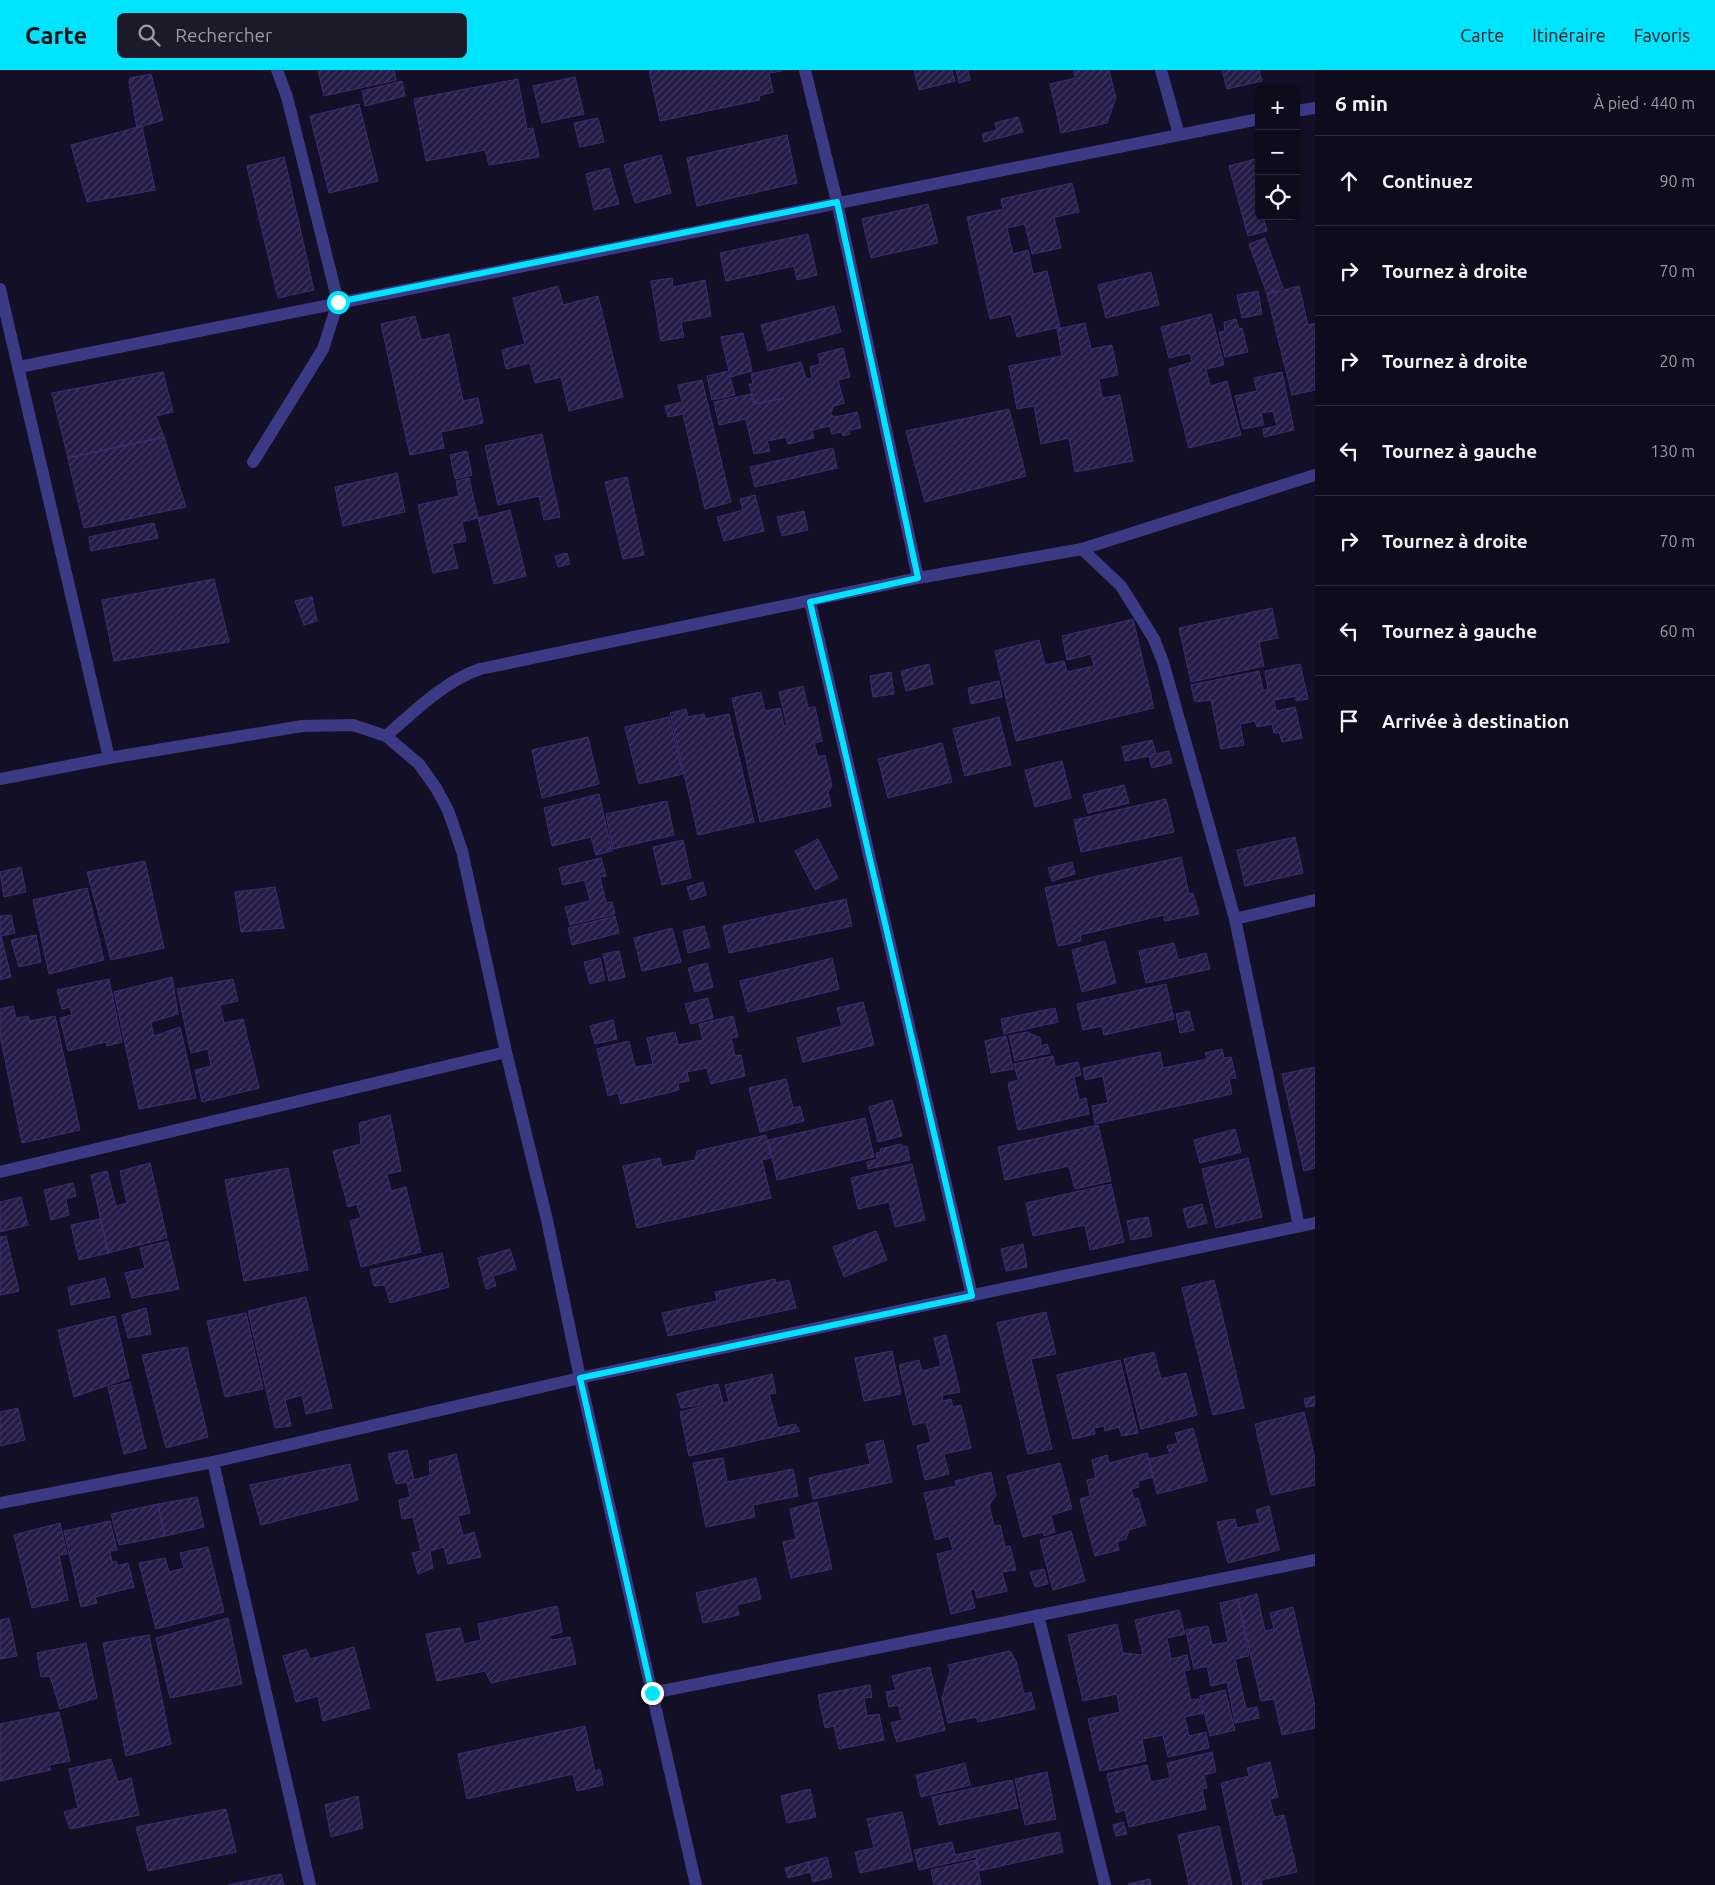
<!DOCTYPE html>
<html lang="fr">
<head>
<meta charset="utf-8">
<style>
	:root { --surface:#0e0b1c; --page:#1c1929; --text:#f1f3f6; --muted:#9b9ba3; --line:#2e2b3b; --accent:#00e5ff }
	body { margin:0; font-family:Ubuntu,sans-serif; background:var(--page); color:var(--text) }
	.controls { position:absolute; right:15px; top:15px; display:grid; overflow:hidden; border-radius:8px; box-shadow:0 1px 4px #0004 }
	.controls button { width:45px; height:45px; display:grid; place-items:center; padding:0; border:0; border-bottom:1px solid var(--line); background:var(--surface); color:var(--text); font:25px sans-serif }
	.stop { position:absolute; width:15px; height:15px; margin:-11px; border:4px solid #00e5ff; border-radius:50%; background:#fff }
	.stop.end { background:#00e5ff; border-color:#fff; box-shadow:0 1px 5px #0008 }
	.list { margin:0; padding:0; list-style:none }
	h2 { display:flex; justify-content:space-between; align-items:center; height:65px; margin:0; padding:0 20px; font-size:21px }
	h2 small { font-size:16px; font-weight:400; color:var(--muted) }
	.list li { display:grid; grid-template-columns:32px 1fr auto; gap:15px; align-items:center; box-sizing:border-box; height:90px; padding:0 20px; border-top:1px solid var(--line) }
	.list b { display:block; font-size:19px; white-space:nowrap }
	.list em { font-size:16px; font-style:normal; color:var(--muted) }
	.icon { flex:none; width:28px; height:28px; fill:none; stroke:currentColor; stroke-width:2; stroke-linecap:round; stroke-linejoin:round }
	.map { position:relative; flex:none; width:1315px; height:1815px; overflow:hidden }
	header { display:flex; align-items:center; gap:30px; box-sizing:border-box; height:70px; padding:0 25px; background:var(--accent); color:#111 }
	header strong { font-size:24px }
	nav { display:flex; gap:28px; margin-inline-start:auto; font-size:18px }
	.search { width:350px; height:45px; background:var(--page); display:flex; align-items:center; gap:12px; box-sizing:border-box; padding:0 18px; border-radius:8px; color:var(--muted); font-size:19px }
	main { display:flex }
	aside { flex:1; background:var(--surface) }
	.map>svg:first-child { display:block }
	.building { fill:url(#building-hatch); stroke:#3b2d73 }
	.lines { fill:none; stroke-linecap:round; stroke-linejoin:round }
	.minor { stroke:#3d3a85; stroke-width:12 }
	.tertiary { stroke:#3d3a85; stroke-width:12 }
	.route { stroke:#00e5ff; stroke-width:6 }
</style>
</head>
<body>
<header>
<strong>Carte</strong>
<div class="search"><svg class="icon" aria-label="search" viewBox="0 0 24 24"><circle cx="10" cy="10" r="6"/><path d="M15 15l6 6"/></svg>Rechercher</div>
<nav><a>Carte</a><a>Itinéraire</a><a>Favoris</a></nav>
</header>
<main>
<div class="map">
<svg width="1315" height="1815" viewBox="0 0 1315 1815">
	<defs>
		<pattern id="building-hatch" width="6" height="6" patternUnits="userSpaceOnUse" patternTransform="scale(1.25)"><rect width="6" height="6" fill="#241b47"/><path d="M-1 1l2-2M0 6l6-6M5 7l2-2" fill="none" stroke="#433b63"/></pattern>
	</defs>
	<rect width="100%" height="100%" fill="#130f26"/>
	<path class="building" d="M318,0H394L396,10L324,26Z
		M649,0H782V1L769,3L773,22L759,26L760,30L660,51Z
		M914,0H952L955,11L919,20Z
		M956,0H968L970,10L959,13Z
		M1074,0H1109L1116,28L1107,53L1061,63L1050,14L1075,8Z
		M1222,0H1259L1262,11L1227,19Z
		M151,4L163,50L137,58L129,12L130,8Z
		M575,7L584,44L542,53L533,16Z
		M518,9L527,59L533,58L539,87L489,95L485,80L426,91L414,29Z
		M402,11L405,26L365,36L362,21Z
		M359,34L378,111L329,123L310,46Z
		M1018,47L1023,62L984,72L982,64L997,60L995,53Z
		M598,48L604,72L580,77L574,53Z
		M142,56L155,120L87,132L71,75Z
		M787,65L797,113L697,136L687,88Z
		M661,85L671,123L635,133L624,95Z
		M284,87L314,220L278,228L247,96Z
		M1259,88V146H1263L1267,161L1248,166L1229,96Z
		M609,98L619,134L594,140L586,104Z
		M1072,113L1079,142L1054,147L1061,178L1032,184L1025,154L1007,158L1013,184L1028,180L1033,204L1047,201L1060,257L1017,267L1011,244L990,249L967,147L1003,139L1001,129Z
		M928,134L938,173L871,188L862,149Z
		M808,164L817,205L797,210L794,196L726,211L720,183Z
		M1265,168L1283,218L1267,224L1249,174Z
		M1151,202L1159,235L1106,248L1098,215Z
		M672,208L673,217L705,210L711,246L681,252L684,267L661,271L651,211Z
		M558,216L563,235L598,226L623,327L569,341L561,307L535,313L530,293L506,299L502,280L525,274L513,228Z
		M1299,216L1308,255L1315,253V320L1292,325L1267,224Z
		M1258,221L1262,244L1242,248L1237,225Z
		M834,236L841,262L768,281L761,255Z
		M1211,244L1224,295L1206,299L1210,316L1227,311L1241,365L1189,378L1169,299L1192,292L1190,283L1169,288L1161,257Z
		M415,246L421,270L449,264L463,331L478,328L483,353L441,362L444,378L410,385L381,254Z
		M1236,249L1239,259L1242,258L1248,282L1225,287L1219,262L1225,261L1224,252Z
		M1085,253L1091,279L1112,275L1118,305L1099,309L1102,328L1120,325L1133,391L1075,402L1069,368L1041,374L1034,336L1017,339L1009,296L1062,286L1057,259Z
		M743,263L752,301L730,307L735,325L712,330L707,306L729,301L721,267Z
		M843,278L850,307L838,310L844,333L834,336L830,344L835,347L857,342L861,358L849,360L850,364L843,366L842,362L832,364L830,356L812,360L814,368L788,374L786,367L767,371L770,381L754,384L746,349L719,355L714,332L751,324L754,334L784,328L755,334L749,314H753L751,304L801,292L806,309L812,308L810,297L820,294L818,284Z
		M163,302L173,342L156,346L164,367L68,388L52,323Z
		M1282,302L1294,360L1264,367L1263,359L1277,356L1273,341L1261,343L1264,355L1243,359L1235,326L1257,321L1254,308Z
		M702,310L731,432L705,439L683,344L668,347L665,336L682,332L678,315Z
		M1009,339L1026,406L925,432L906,361Z
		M542,364L560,447L544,450L539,426L498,435L485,376Z
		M164,367L186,437L84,458L68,388Z
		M833,378L837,398L755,417L750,397Z
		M467,381L472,405L455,409L450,385Z
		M397,403L405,442L343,456L335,417Z
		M627,407L644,485L623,489L605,412Z
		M469,408L478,448L462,452L466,471L452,474L458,498L433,503L418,435L459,426L456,411Z
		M755,425L764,461L724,471L717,447L743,440L740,429Z
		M510,440L526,506L494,514L478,448Z
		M804,441L808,460L782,466L777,447Z
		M154,453L158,468L91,481L89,467Z
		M567,483L570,494L558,497L555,486Z
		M214,509L229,572L114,591L102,530Z
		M312,527L317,551L304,555L295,531Z
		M1272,538L1278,568L1259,572L1264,596L1191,612L1179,558Z
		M1133,549L1154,638L1016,671L995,581L1039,570L1045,595L1064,591L1067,602L1094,596L1091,584L1067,590L1062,566Z
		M929,594L933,614L906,621L901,601Z
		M1300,594L1308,629L1296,631V626L1274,630L1276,641L1295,637L1302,668L1282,672L1279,662L1274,663L1272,654L1257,657L1255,651L1240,654L1244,675L1221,679L1211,630L1195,632L1191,615L1259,601L1263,620H1268L1265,601Z
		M891,602L894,624L873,627L870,606Z
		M999,611L1002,627L971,634L968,618Z
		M803,616L808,638L815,637L822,671L814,673L818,687L825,685L832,716L828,722L831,736L760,752L732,628L761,622L765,641L780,638L784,656L787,655L779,622Z
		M686,639L688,647L704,644L705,649L729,644L754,752L698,765L670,643Z
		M669,647L683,704L639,714L625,657Z
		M999,647L1011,695L965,706L953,659Z
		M588,667L599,714L542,728L532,680Z
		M1152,670L1156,684L1169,681L1172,693L1152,698L1149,686L1125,691L1122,677Z
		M942,673L952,712L888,728L878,689Z
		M1062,691L1071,728L1035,737L1025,700Z
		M1124,715L1129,733L1088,743L1083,725Z
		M599,724L612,781L596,785L591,767L552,776L544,738Z
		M1166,729L1174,762L1081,782L1074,750Z
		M667,731L674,765L613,779L606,744Z
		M1295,767L1303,803L1245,816L1237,780Z
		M818,769L838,808L815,820L795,781Z
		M683,770L691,808L662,815L653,777Z
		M1181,787L1189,824L1193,823L1199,844L1165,851L1164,845L1080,865L1081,871L1058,876L1045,818Z
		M601,788L606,806L600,807L606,833L612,832L615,844L570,855L565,837L590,831L585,810L563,815L559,798Z
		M145,791L164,878L111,890L87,802Z
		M1072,792L1075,804L1052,811L1048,798Z
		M21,797L26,822L4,827L0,802Z
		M703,812L706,825L691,830L687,817Z
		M275,817L284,858L241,862L235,822Z
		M87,818L104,890L49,904L33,830Z
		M846,829L852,856L729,883L723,856Z
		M11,845L15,863L1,866L11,907L0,910V846Z
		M615,846L619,863L572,875L568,858Z
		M704,856L710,877L688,883L683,861Z
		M672,858L681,892L642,901L634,868Z
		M36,865L41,892L19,897L11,870Z
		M1105,871L1116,913L1082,922L1072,880Z
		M1174,873L1178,890L1206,883L1210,899L1146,913L1139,881Z
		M619,881L625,907L609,911L603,884Z
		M600,888L605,910L590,914L584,892Z
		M832,888L839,919L748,942L740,911Z
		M707,893L713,917L695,922L688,898Z
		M172,907L178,944L151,952L154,966L180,957L196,1028L139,1039L114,922Z
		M109,909L122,972L107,976L106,972L68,981L60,948L72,945L70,937L62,939L57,920Z
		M233,909L238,931L220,935L224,953L243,949L259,1018L202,1032L195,1000L211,996L208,979L191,983L177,919Z
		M1166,914L1174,949L1104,965L1102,956L1083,960L1077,934Z
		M708,928L713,948L691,954L685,934Z
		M863,932L874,975L803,992L797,968L842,956L837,938Z
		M13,936L16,948L28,946L30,951L55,946L80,1060L22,1073L0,965V939Z
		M1055,938L1058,952L1004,964L1001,949Z
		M1189,941L1194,960L1180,963L1176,944Z
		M733,946L738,967L731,968L735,986L741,985L745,1006L711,1014L707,998L687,1002L689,1011L678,1013L679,1020L621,1034L618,1023L608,1026L597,979L629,971L635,997L653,994L647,968L675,962L678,975L703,970L699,954Z
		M613,950L617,969L595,974L590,956Z
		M1027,962L1040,968L1041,976L1047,974L1050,983L1015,991L1009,966Z
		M1006,966L1013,999L991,1003L985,971Z
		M1222,979L1224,988L1231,987L1236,1008L1229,1009L1232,1024L1095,1054L1092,1036L1108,1033L1103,1006L1085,1010L1083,998L1160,982L1163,998L1207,989L1205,983Z
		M1053,986L1055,997L1078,992L1081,1005L1074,1007L1079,1030L1086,1028L1089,1044L1018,1060L1008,1013L1018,1010L1014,994Z
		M1315,997V1098L1304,1101L1282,1004Z
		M786,1009L793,1038L800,1036L804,1051L760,1062L749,1018Z
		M892,1030L902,1066L878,1072L869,1037Z
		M390,1045L401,1101L387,1104L391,1121L406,1117L421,1182L361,1197L350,1151L361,1148L357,1134L348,1137L333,1081L361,1074L359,1053Z
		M865,1048L874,1087L777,1110L768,1070Z
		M1098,1055L1111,1111L1075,1119L1069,1096L1005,1110L998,1077Z
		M1235,1059L1241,1082L1200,1093L1194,1070Z
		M766,1065L771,1088L762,1090L771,1128L637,1158L623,1096L660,1088L662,1097L695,1090L697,1081Z
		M901,1074L902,1077L907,1076L910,1090L868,1099L867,1092L877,1089L876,1083L881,1082L880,1079Z
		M1248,1088L1262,1147L1216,1158L1202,1099Z
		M150,1093L167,1168L108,1183L91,1105L107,1101L116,1136L127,1133L120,1101Z
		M912,1094L925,1150L895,1157L889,1132L858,1139L851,1108Z
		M288,1098L308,1200L244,1211L225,1110Z
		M73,1113L76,1126L66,1129L69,1145L51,1150L44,1120Z
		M1111,1114L1124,1172L1090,1180L1085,1155L1033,1166L1026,1133Z
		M21,1127L28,1155L0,1162V1132Z
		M1202,1134L1207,1153L1188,1158L1183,1139Z
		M1148,1147L1152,1166L1131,1170L1127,1151Z
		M100,1149L109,1183L79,1190L71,1155Z
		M876,1161L887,1190L844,1207L833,1177Z
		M6,1166L19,1221L0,1225V1167Z
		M168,1171L179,1219L132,1228L125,1203L145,1198L140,1178Z
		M1023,1174L1027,1197L1006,1201L1001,1179Z
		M510,1179L516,1199L493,1206L496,1216L486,1219L478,1188Z
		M442,1183L449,1217L390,1233L385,1215L374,1216L370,1200Z
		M105,1208L110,1227L71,1235L68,1217Z
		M775,1209L776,1213L789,1210L796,1238L668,1266L662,1243L717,1231L715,1222Z
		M1214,1210L1244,1338L1213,1345L1182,1218Z
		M306,1227L332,1338L306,1344L302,1325L285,1330L291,1356L275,1358L248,1241Z
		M146,1238L151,1264L128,1268L122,1245Z
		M1046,1242L1056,1284L1031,1289L1052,1379L1028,1384L997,1253Z
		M246,1243L263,1319L225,1327L207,1251Z
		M115,1246L129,1308L74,1327L58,1260Z
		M946,1265L960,1322L942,1325L943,1331L951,1329L953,1337L961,1335L971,1378L944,1384L949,1404L925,1410L917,1376L931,1372L926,1352L913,1355L899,1295L919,1290L922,1301L941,1296L934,1268Z
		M187,1277L208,1367L166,1378L142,1285Z
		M892,1281L901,1324L864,1331L855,1288Z
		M1154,1282L1161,1309L1186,1303L1197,1345L1141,1359L1124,1289Z
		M1120,1290L1138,1363L1122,1366L1119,1357L1105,1361L1104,1356L1094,1358L1095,1364L1073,1369L1057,1305Z
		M772,1304L776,1323L769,1324L778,1358L795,1354L800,1361L689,1386L680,1342L699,1337V1335L681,1338L677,1324L718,1314L723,1333L729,1332L725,1315Z
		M130,1312L146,1378L124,1384L108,1317Z
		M1315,1326V1336L1306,1337L1304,1329Z
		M18,1338L25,1370L0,1376V1342Z
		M1304,1342L1315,1389V1415L1271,1425L1255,1354Z
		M1193,1358L1207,1411L1157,1424L1149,1389L1170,1384L1167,1376L1178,1373L1175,1363Z
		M883,1370L892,1412L813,1429L809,1408L870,1394L866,1374Z
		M407,1380L414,1410L430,1405L429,1391L456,1384L470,1443L458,1446L463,1466L474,1462L481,1487L448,1494L444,1477L430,1481L433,1498L418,1504L412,1483L421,1481L413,1447L402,1449L399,1430L410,1427L407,1412L396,1414L388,1384Z
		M1147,1383L1153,1407L1138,1411L1139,1417L1131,1419L1134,1429L1138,1428L1146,1455L1129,1460L1126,1469L1117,1472L1119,1480L1095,1486L1080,1429L1090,1426L1087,1410L1096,1408L1092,1390L1107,1385L1109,1393Z
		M723,1388L727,1412L793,1399L798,1426L753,1435L755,1447L706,1457L693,1393Z
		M1060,1393L1072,1439L1051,1445L1055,1462L1044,1466L1043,1462L1023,1467L1007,1406Z
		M350,1394L358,1430L261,1455L250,1415Z
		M991,1402L996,1426L989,1435L994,1456L1000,1455L1005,1477L1010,1476L1016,1500L1002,1502L1007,1521L977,1528L975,1519L970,1520L975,1538L951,1544L937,1484L953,1480L949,1466L935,1470L924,1423L956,1416L955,1411Z
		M197,1427L204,1457L165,1466L158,1434Z
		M817,1432L832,1499L791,1508L783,1472L796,1469L790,1439Z
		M158,1434L165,1466L119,1475L111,1444Z
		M1269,1436L1279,1480L1228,1493L1217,1452L1235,1449L1237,1458L1260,1453L1256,1440Z
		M110,1451L117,1480L110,1481L112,1492L116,1491L118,1496L128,1493L134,1517L95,1527L97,1533L81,1537L64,1461Z
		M60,1453L67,1484L59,1485L68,1530L32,1538L14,1465Z
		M1071,1461L1085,1511L1053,1520L1040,1470Z
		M208,1477L224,1542L156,1559L139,1493L165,1488L169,1502L184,1498L180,1483Z
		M1044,1499L1048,1514L1035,1517L1030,1502Z
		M756,1508L761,1529L737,1535L739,1545L703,1553L696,1523Z
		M1257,1524L1265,1561L1274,1559L1270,1543L1293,1537L1315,1636V1658L1282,1665L1274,1629L1261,1631L1238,1529Z
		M1238,1529L1249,1586L1235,1589L1246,1639L1257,1637L1259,1648L1235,1653L1227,1612L1211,1616L1207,1596L1194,1599L1186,1560L1208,1556L1212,1575L1228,1572L1220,1533Z
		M557,1536L562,1562L549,1566L552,1570L570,1567L576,1594L491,1613L485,1601L437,1611L426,1564L460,1558L464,1574L481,1570L478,1554Z
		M1179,1540L1185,1564L1167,1568L1171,1589L1187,1585L1190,1600L1184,1601L1191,1630L1199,1629L1203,1643L1185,1647L1189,1666L1206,1662L1209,1678L1168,1687L1163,1665L1142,1669L1146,1691L1100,1701L1088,1649L1120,1642L1117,1624L1083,1631L1068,1565L1117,1554L1123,1583L1143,1585L1135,1550Z
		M9,1548L17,1586L0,1589V1550Z
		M228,1548L242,1614L170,1628L156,1568Z
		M149,1565L171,1674L126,1686L103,1573Z
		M86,1573L97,1628L60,1639L50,1606L41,1607L37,1583Z
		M354,1577L370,1638L323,1651L318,1626L296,1632L283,1586L306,1579L310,1589Z
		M1010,1581L1016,1591L1024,1624L1031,1622L1035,1639L978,1652L976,1647L948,1653L942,1628L950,1601L948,1595Z
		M930,1597L945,1660L897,1672L891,1653L902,1650L898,1635L889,1637L886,1622L896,1620L892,1606Z
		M870,1615L872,1627L864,1628L867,1646L879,1644L884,1670L839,1679L834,1656L825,1658L818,1625Z
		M1225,1620L1235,1660L1210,1666L1200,1626Z
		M59,1642L70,1691L49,1695L51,1700L0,1711V1654Z
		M585,1656L595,1701L600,1699L603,1715L577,1721L573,1704L467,1729L458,1684Z
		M1212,1682L1216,1702L1204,1705L1207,1718L1202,1719L1206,1739L1129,1757L1125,1740L1116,1743L1107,1704L1147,1695L1151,1712L1170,1708L1167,1693Z
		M111,1689L118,1712L131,1708L139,1745L70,1759L64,1742L78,1738L69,1699Z
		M1270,1692L1278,1727L1270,1729L1274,1747L1284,1745L1297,1802L1261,1810L1262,1815H1243L1221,1713L1249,1706L1247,1698Z
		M965,1693L970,1715L921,1727L916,1705Z
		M1047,1702L1056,1749L1025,1755L1015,1709Z
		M1012,1710L1018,1738L939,1755L932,1727Z
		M810,1719L816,1747L787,1753L781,1726Z
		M358,1726L363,1758L331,1767L325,1735Z
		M226,1739L236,1782L148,1801L136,1757Z
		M902,1742L913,1791L860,1803L855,1782L874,1778L867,1749Z
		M1123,1752L1127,1764L1116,1766L1113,1755Z
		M1219,1756L1232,1815H1189L1178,1765Z
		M1059,1762L1063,1782L979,1801L976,1787L919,1800L914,1780L952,1772L955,1785Z
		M827,1787L832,1807L813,1812L808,1792Z
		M976,1790L981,1815H934L931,1800Z
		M808,1792L810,1802L788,1808L785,1798Z
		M281,1804L284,1815H228Z
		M1150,1809L1151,1815L1128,1814Z"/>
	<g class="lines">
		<path class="minor" d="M805,0L837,132L918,508
			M1161,0L1179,65
			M1296,41L1315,38
			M0,219L109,688
			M19,297L1259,49
			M253,392L323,279L338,232L287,27L277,0
			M1082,479L1121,516L1154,569L1163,592L1235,849L1299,1156
			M810,532L972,1226
			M386,666C415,641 443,612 480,599L918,508L1082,479L1315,405
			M1235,849L1315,830
			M0,1102L506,982
			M213,1392L310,1815
			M0,1433L213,1392L580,1308L1315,1153
			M1038,1545L1105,1815
			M652,1623L1315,1490"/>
		<path class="tertiary" d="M0,709L109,688L302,656L353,655L386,666L419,694L436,718L448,740L462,781L506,982L547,1150L580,1308L696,1815"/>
	</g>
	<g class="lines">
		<path class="route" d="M338,232L837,132L918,508L810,532L972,1226L580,1308L652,1623"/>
	</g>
</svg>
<div class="controls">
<button>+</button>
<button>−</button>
<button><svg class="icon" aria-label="locate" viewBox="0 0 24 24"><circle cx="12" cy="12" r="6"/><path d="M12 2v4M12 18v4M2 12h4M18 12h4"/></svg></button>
</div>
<div class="stop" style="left:338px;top:232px"></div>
<div class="stop end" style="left:652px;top:1623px"></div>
</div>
<aside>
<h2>6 min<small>À pied · 440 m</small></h2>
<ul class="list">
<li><svg class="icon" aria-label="ahead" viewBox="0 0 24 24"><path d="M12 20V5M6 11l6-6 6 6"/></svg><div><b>Continuez</b></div><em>90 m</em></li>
<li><svg class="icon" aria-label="right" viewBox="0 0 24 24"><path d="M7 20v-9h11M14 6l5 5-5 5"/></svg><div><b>Tournez à droite</b></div><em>70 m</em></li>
<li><svg class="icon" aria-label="right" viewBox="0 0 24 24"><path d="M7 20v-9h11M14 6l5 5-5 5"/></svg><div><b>Tournez à droite</b></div><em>20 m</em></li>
<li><svg class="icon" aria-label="left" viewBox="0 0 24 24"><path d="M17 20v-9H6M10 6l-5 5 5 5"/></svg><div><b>Tournez à gauche</b></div><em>130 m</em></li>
<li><svg class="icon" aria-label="right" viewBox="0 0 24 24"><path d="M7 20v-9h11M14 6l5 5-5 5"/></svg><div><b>Tournez à droite</b></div><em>70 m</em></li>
<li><svg class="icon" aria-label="left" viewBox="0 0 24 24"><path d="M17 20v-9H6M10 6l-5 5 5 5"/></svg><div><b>Tournez à gauche</b></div><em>60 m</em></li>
<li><svg class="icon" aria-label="arrive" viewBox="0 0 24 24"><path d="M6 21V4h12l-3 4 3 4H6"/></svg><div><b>Arrivée à destination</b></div></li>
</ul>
</aside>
</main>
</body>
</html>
